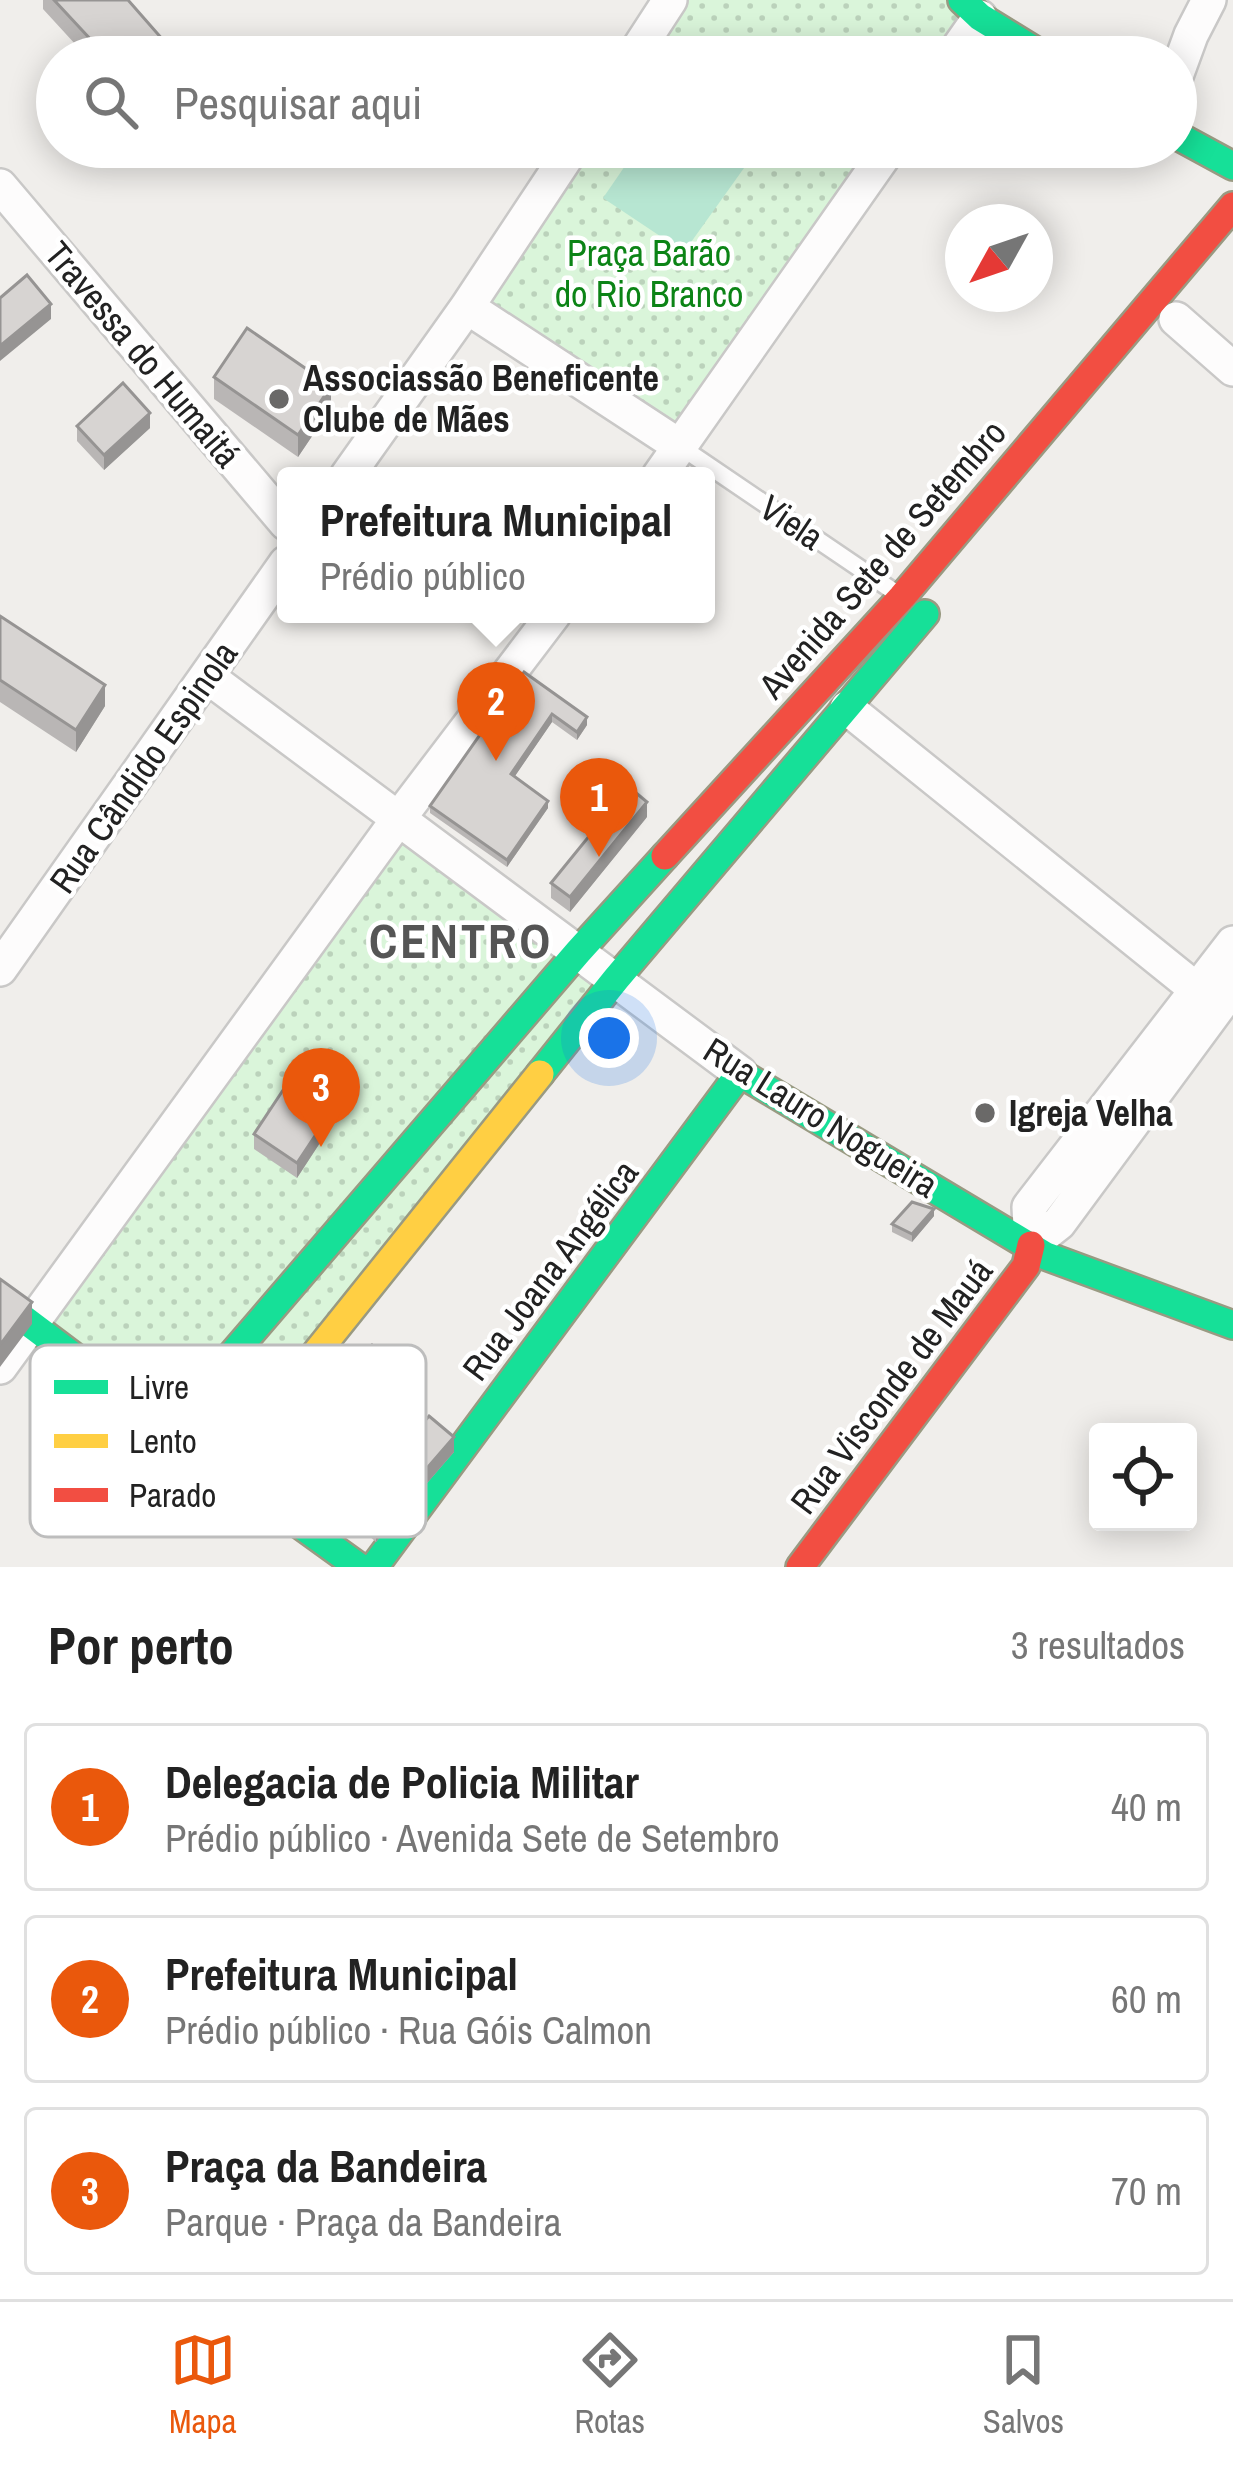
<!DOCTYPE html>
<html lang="pt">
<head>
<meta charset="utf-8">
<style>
	:root { --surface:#fff; --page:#f6f6f6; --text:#222; --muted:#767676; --line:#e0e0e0; --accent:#ea580c }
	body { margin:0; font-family:"Archivo Narrow",sans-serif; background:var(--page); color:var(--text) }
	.controls { position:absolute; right:36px; bottom:36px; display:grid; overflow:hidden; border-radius:12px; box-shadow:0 6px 30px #0003 }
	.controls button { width:108px; height:108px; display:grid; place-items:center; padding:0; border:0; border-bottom:3px solid var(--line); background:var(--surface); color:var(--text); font:60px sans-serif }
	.compass { position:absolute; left:945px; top:204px; width:108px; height:108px; border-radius:50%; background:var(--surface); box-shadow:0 6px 30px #0003; rotate:230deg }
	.you { position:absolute; left:609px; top:1038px; width:42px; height:42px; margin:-30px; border:9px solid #fff; border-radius:50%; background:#1a73e8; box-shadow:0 0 0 18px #1a73e833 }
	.badge { display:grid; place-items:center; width:78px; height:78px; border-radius:50%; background:var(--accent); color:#fff; font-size:39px; font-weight:700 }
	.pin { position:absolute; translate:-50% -99px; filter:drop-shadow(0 3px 6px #0008) }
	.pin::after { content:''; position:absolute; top:63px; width:42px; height:36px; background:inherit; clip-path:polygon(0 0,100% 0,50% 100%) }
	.popup { position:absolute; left:277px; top:467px; width:438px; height:156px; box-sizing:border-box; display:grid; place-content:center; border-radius:12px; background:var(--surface); filter:drop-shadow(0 3px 9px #0005); font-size:39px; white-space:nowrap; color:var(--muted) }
	.popup b { font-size:45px; color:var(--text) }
	.popup::after { content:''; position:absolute; left:50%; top:100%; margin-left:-24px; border:24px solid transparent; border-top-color:var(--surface) }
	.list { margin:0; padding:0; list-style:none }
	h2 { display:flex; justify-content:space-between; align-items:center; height:156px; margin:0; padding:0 48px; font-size:51px }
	h2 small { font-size:39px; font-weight:400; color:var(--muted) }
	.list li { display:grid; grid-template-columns:78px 1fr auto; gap:36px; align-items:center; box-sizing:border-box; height:168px; margin:0 24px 24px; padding:0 24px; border:3px solid var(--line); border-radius:12px }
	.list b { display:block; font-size:45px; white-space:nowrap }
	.list p { margin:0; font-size:39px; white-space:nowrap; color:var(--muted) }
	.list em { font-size:39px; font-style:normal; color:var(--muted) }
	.icon { flex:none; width:66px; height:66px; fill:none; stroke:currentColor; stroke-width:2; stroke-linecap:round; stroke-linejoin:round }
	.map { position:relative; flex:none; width:1233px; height:1567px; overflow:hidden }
	.search { position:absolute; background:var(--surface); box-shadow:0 6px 30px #0003; left:36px; right:36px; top:36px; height:132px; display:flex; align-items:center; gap:30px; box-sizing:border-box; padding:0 42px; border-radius:66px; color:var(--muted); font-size:45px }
	.sheet { height:732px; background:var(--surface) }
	nav { display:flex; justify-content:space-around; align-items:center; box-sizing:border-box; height:168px; border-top:3px solid var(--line); background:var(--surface); font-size:33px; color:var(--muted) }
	nav a { display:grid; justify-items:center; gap:6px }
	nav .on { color:var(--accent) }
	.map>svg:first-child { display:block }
	.park { fill:url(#park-dots) }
	.pitch { fill:#b7e6d2 }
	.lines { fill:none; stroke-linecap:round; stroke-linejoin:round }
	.lane-casing { stroke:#c9c8c7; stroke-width:21 }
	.street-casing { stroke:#c9c8c7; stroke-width:38 }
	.fast-casing { stroke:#999a82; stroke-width:32 }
	.slow-casing { stroke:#999a82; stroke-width:32 }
	.jam-casing { stroke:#999a82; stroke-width:32 }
	.lane { stroke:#fdfcfc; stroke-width:16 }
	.street { stroke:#fdfcfc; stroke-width:33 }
	.fast { stroke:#16e098; stroke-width:27 }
	.slow { stroke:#ffcf43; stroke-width:27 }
	.jam { stroke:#f24e42; stroke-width:27 }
	.wall { fill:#b9b6b5 }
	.shaded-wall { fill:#969493 }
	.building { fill:#d7d4d2; stroke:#969493; stroke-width:3 }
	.poi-dot { fill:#6a6968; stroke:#fff; stroke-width:4.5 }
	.labels { text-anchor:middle; stroke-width:9; stroke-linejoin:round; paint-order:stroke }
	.park-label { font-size:36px; fill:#0c8416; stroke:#fff }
	.street-label { font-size:36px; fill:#222; stroke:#fff }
	.poi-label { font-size:36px; font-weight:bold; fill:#222; stroke:#fff; text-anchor:start }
	.district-label { font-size:48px; font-weight:bold; letter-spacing:3px; fill:#555; stroke:#fff }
	.key { fill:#fff; stroke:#bdbdbd; stroke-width:3 }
	.key-label { font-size:33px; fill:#222 }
</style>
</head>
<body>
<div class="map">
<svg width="1233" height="1567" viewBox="0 0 1233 1567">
	<defs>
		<pattern id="park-dots" width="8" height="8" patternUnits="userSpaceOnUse" patternTransform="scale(3)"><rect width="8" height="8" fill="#daf5da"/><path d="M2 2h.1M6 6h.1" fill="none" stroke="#bbd2bb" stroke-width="1.8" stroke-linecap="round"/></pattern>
	</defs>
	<rect width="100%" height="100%" fill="#f0eeeb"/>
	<path class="park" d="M670,0H962L952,57H633Z
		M573,147H890L681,447L467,307Z
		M399,818L616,979L223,1469L32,1324Z"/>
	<path class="pitch" d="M638,147H759L684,252L603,198Z"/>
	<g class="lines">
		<defs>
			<path id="lane" d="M681,447L899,595"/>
			<path id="street" d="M633,57L670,0
				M952,57L980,17
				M1176,76L1191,35L1209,0
				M0,186L286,523
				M467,307L681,447
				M1176,319L1233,369
				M347,476L467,307L573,147
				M659,476L890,147
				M208,677L740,1073
				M847,708L1217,1006
				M0,969L286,563
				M1031,1245L1029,1207L1233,943
				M1031,1245L1059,1223L1233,987
				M0,1367L399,818L554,614"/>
			<path id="fast" d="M962,0L980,17L1045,57
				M1176,135L1233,166
				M540,1074L616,979L925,614
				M0,1301L223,1469L359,1567
				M169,1428L578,952L665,856
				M374,1567L740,1073L1046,1256L1233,1325"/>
			<path id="slow" d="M223,1469L540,1074"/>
			<path id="jam" d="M665,856L902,597L1233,206
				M800,1567L1026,1266L1031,1245"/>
		</defs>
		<use href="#lane" class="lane-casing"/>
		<use href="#street" class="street-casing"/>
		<use href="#fast" class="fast-casing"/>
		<use href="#slow" class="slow-casing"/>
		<use href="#jam" class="jam-casing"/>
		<use href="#lane" class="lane"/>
		<use href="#street" class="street"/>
		<use href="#fast" class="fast"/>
		<use href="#slow" class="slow"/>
		<use href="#jam" class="jam"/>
	</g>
	<path class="wall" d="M43,0H128L178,57H87L43,9Z
		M166,147H200L179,164Z
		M214,377L331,408L298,457L214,399Z
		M77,426L150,428L104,470L77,441Z
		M0,616L105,706L76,752L0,702Z
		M524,672L587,725L577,740L552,722L514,777L548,808L507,867L430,813V806Z
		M647,817L570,912L551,898V883Z
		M344,1106L297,1178L254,1149V1134Z
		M934,1216L912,1242L892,1232V1224Z
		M403,1393L389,1411L408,1441L454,1452L376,1542L351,1520V1506L359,1496L334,1475L318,1495L287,1468V1447Z"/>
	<path class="shaded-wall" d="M179,147H200L179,164Z
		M51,304V319L0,361V346Z
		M331,386V408L298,457V435Z
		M150,413V428L104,470V455Z
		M105,685V706L76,752V730Z
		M552,714V722L511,782V774Z
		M587,717V725L577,740V732Z
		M548,801V808L507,867V860Z
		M647,802V817L570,912V897Z
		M344,1092V1106L297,1178V1163Z
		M934,1209V1216L912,1242V1234Z
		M32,1302V1324L0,1367V1345Z
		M403,1371V1393L342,1467L334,1460V1475L318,1495V1473Z
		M408,1427V1441L360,1497V1482Z
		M454,1437V1452L376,1542V1527Z"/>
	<path class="building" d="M54,0H128L178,57H107Z
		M27,275L51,304L0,346V298Z
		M247,328L331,386L298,435L214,377Z
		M123,383L150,413L104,455L77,426Z
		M0,616L105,685L76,730L0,680Z
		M524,672L587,717L577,732L552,714L511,774L548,801L507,860L430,806Z
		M629,787L647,802L570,897L551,883Z
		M301,1063L344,1092L297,1163L254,1134Z
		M912,1202L934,1209L912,1234L892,1224Z
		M0,1279L32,1302L0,1345Z
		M372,1345L403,1371L318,1473L287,1447Z
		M382,1405L408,1427L360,1482L334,1460Z
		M429,1416L454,1437L376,1527L351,1506Z"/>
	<g class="poi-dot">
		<circle cx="279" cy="399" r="12"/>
		<circle cx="985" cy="1113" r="12"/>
	</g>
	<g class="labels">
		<g class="park-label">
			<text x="649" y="266">Praça Barão<tspan x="649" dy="41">do Rio Branco</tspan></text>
		</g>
		<g class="street-label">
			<text transform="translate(143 354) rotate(50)" y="13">Travessa do Humaitá</text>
			<text transform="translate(792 522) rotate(34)" y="13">Viela</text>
			<text transform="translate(882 559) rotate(-49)" y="13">Avenida Sete de Setembro</text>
			<text transform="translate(143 767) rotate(-55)" y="13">Rua Cândido Espinola</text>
			<text transform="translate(821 1117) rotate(32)" y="13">Rua Lauro Nogueira</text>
			<text transform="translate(550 1270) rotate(-53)" y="13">Rua Joana Angélica</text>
			<text transform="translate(891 1386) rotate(-53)" y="13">Rua Visconde de Mauá</text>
		</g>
		<g class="poi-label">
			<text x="303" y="391">Associassão Beneficente<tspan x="303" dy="41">Clube de Mães</tspan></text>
			<text x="1009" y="1126">Igreja Velha</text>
		</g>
		<g class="district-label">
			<text x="461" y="958">CENTRO</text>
		</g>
	</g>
	<rect x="30" y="1345" width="396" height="192" rx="18" class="key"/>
	<rect x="54" y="1380" width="54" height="14" fill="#16e098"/>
	<rect x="54" y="1434" width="54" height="14" fill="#ffcf43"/>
	<rect x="54" y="1488" width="54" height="14" fill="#f24e42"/>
	<g class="key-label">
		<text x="129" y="1399">Livre</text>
		<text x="129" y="1453">Lento</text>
		<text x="129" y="1507">Parado</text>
	</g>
</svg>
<div class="controls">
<button><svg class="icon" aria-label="locate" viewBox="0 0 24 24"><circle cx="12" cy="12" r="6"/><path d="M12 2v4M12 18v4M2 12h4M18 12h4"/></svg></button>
</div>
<svg class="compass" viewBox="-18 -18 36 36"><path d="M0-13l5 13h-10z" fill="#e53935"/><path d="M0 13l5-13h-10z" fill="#767676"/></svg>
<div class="you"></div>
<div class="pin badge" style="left:599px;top:857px">1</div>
<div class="pin badge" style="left:496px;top:761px">2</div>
<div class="popup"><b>Prefeitura Municipal</b>Prédio público</div>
<div class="pin badge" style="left:321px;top:1147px">3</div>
<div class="search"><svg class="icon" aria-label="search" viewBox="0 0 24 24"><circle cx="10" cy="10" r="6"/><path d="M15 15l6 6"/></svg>Pesquisar aqui</div>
</div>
<section class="sheet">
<h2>Por perto<small>3 resultados</small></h2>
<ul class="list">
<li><span class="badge">1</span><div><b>Delegacia de Policia Militar</b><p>Prédio público · Avenida Sete de Setembro</p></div><em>40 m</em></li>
<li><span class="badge">2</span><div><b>Prefeitura Municipal</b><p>Prédio público · Rua Góis Calmon</p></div><em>60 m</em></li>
<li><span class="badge">3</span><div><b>Praça da Bandeira</b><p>Parque · Praça da Bandeira</p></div><em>70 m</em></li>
</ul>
</section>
<nav>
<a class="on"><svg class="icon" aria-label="map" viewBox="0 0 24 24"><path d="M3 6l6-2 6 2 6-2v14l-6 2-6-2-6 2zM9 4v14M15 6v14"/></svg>Mapa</a>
<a><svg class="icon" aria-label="directions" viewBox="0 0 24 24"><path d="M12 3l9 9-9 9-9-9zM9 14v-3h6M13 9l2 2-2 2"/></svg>Rotas</a>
<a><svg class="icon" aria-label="saved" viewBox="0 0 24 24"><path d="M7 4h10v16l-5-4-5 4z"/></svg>Salvos</a>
</nav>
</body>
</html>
